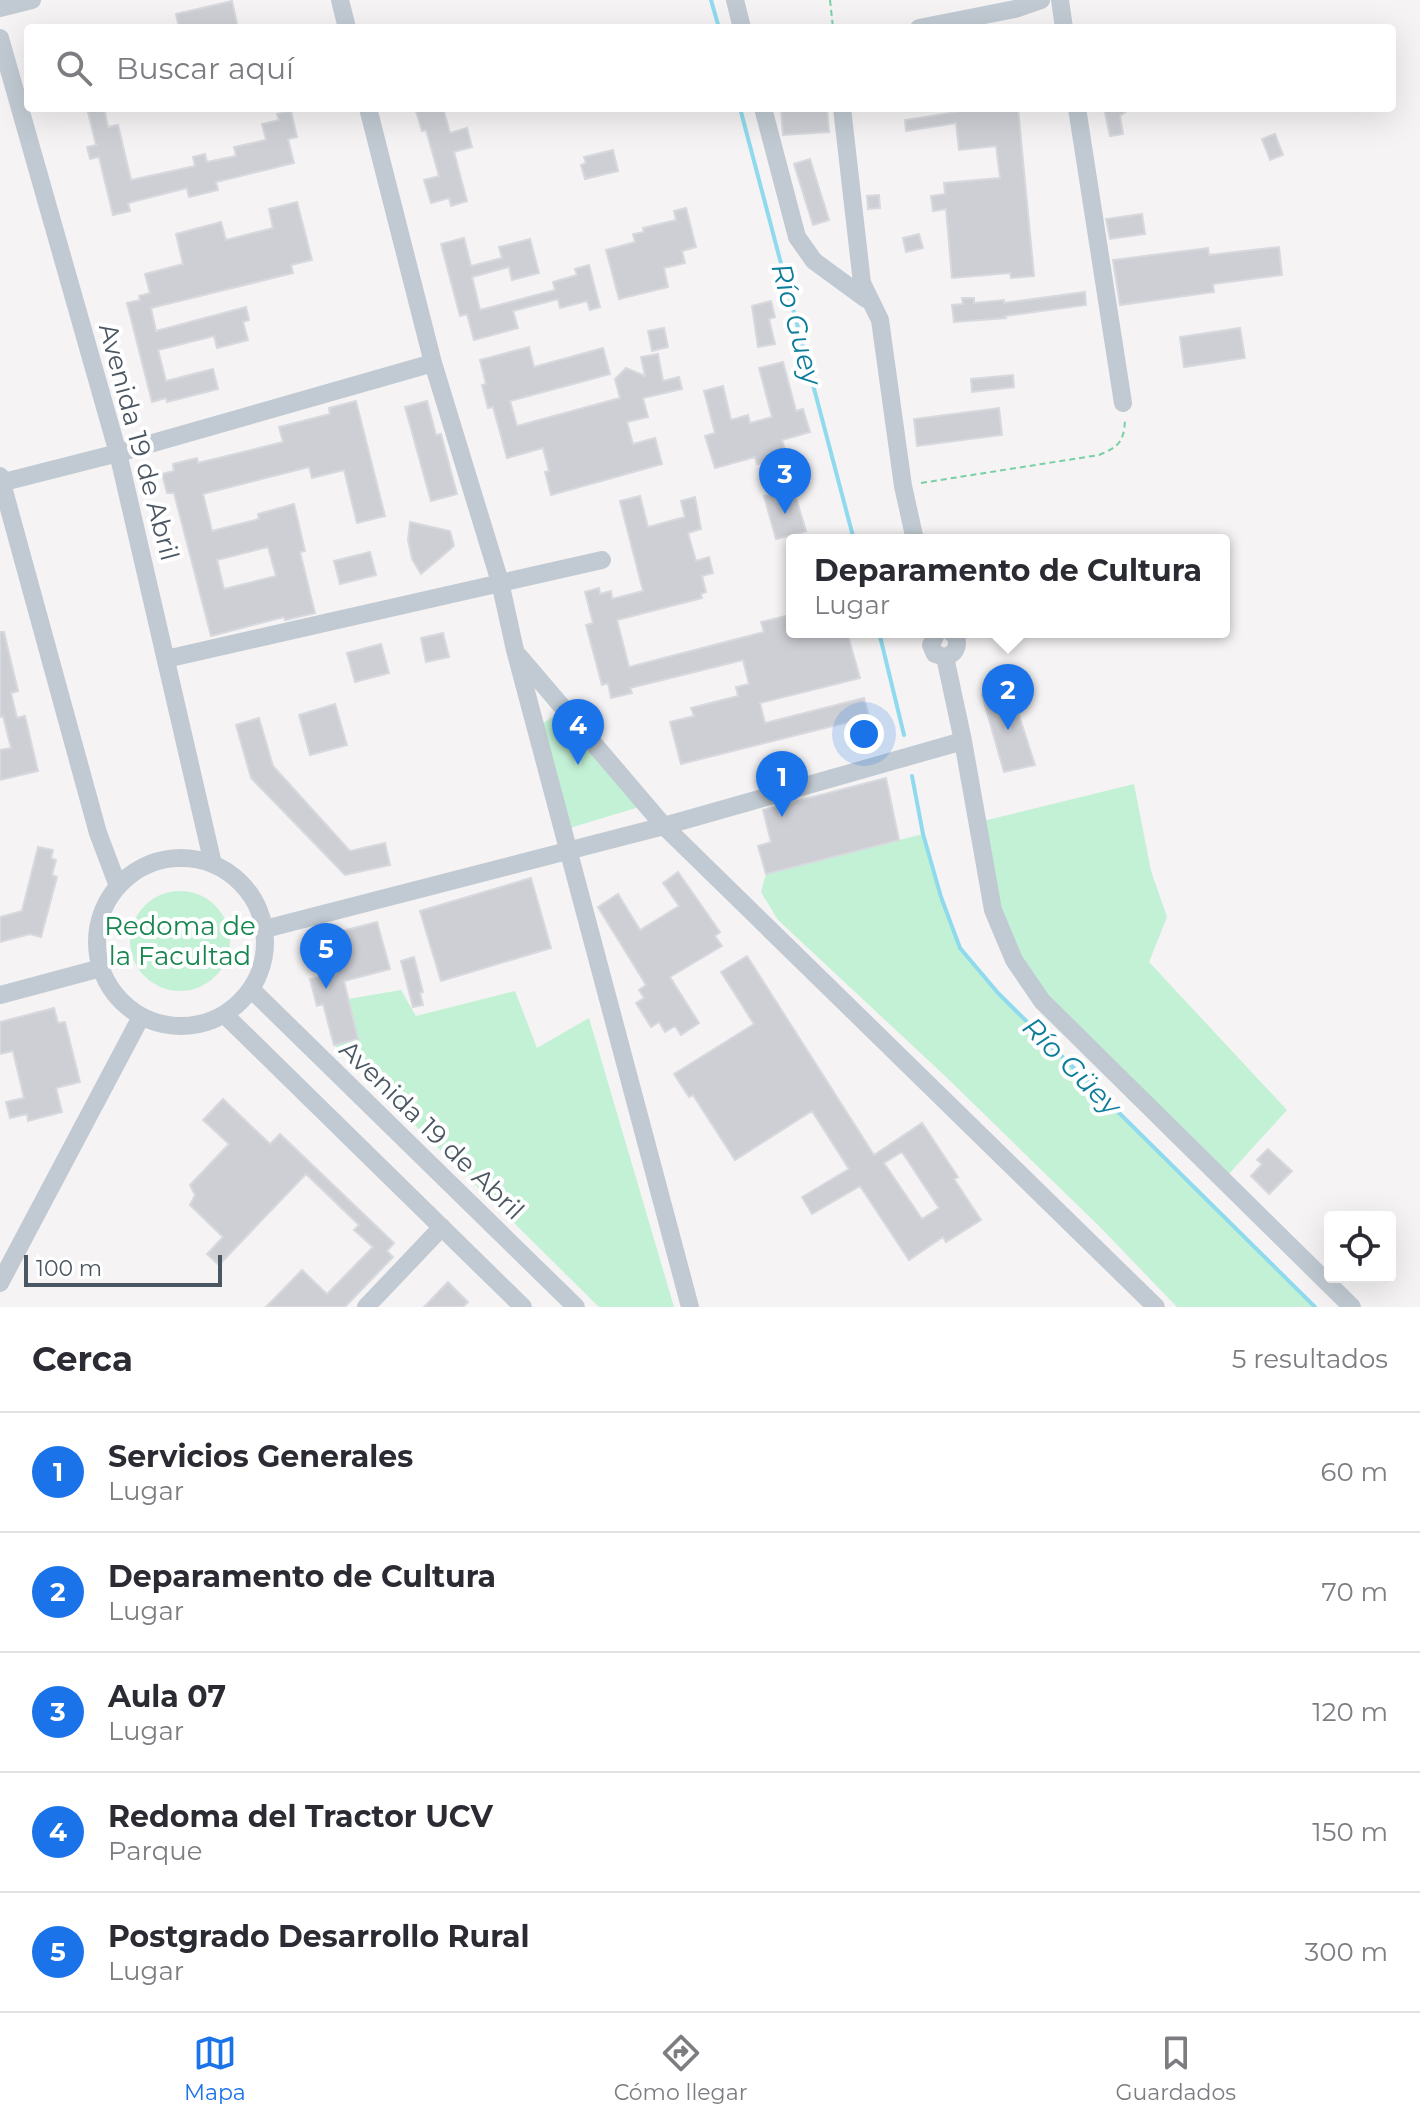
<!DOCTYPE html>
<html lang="es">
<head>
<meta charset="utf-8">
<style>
	:root { --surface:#fff; --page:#f2f2f3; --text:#2b2b33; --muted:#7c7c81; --line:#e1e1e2; --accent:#1a73e8 }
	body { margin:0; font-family:Montserrat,sans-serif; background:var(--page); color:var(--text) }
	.controls { position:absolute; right:24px; bottom:24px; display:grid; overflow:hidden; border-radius:8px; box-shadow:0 8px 32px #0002 }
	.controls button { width:72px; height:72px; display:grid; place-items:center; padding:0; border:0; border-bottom:2px solid var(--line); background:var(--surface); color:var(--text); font:40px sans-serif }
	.scale { position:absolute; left:24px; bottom:20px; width:198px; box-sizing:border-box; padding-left:8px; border:4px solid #4a5661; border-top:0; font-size:22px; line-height:28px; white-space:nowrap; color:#4a5661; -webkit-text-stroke:6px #fff; paint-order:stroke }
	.you { position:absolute; left:864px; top:734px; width:28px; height:28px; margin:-20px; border:6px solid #fff; border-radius:50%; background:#1a73e8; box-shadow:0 0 0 12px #1a73e833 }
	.badge { display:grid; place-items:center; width:52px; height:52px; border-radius:50%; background:var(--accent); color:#fff; font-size:26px; font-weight:700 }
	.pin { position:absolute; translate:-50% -66px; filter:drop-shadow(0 2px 4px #0008) }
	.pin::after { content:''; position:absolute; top:42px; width:28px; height:24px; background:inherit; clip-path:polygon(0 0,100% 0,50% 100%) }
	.popup { position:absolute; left:786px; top:534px; width:444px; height:104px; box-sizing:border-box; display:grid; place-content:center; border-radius:8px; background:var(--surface); filter:drop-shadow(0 2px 6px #0005); font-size:26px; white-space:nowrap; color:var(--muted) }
	.popup b { font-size:30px; color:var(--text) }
	.popup::after { content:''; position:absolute; left:50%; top:100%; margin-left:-16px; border:16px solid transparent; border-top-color:var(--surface) }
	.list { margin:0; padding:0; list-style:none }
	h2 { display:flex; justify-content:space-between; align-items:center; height:104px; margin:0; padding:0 32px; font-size:34px }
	h2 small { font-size:26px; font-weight:400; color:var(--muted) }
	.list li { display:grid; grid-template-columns:52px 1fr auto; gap:24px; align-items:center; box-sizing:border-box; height:120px; padding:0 32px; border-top:2px solid var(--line) }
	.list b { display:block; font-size:30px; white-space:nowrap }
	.list p { margin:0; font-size:26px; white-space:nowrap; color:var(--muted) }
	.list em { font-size:26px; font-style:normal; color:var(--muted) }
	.icon { flex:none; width:44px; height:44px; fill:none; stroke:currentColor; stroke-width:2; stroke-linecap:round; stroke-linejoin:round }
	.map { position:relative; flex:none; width:1420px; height:1307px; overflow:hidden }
	.search { position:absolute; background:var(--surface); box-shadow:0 8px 32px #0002; left:24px; right:24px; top:24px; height:88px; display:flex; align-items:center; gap:20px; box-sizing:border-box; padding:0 28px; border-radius:8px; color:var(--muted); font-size:30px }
	.sheet { height:704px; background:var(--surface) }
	nav { display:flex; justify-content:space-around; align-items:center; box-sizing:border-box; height:112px; border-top:2px solid var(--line); background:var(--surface); font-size:22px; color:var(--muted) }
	nav a { display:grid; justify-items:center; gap:4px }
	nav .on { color:var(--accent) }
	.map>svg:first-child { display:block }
	.green { fill:#c3f1d5 }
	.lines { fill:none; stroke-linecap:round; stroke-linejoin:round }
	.stream { stroke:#90daee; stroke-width:4 }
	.building { fill:#cdcfd5; stroke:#d7d9de; stroke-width:2; fill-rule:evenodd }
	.path { stroke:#7ad0a6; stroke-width:2; stroke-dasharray:6 4; stroke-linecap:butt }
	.minor { stroke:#c1cad2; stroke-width:18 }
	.labels { text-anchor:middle; stroke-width:8; stroke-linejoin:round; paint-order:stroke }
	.street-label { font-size:26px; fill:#4a5661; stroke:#fff }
	.park-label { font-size:26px; fill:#17864f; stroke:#fff }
	.water-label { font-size:28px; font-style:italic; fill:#0c7c9b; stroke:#fff }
</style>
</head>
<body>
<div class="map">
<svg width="1420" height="1307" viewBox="0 0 1420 1307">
	<rect width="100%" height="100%" fill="#f5f3f3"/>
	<path class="green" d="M556,715L639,807L570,828L543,723Z
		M1134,784L1151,871L1167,917L1149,962L1287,1110L1227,1176L1045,998L1019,958L996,909L983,821Z
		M923,834L941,897L960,948L998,993L1315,1307H1177L1100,1227L944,1075L778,920L761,892L766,874Z
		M130 941a50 50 0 1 1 100 0a50 50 0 1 1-100 0Z
		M401,990L416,1016L515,991L537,1048L589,1018L674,1307H599L334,1045L358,1039L348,999Z"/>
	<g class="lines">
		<path class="stream" d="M711,0L719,28
			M740,108L854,540
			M879,632L904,735
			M912,776L923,834L941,897L960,948L998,993L1315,1307"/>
	</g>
	<path class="building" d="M232,1L238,28H179L176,14Z
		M87,108H104L108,127L118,125L131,180L195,166L193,157L205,154L207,162L236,156L234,147L266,140L262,124L279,120L277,114L291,111L297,137L288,139L294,163L216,182L218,190L189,197L187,188L128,203L130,211L113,215L99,157L90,159L87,147L96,145Z
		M415,108H443L450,133L467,128L472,147L454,152L467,201L451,206L449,198L431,203L424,180L439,176L426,130L422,131Z
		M781,108H827L829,132L783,135Z
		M956,108H1018L1034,276L1011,278L1010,273L952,278L946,209L933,211L931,196L945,194L944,183L1000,178L996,146L959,150L956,123L906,131L905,120L957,112Z
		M1104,108H1131L1120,116L1123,134L1110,136Z
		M1275,134L1283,155L1270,160L1262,139Z
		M613,150L618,171L585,179L581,165L586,163L584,157Z
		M810,159L829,220L813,225L794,164Z
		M879,195L880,208L868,209L867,196Z
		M297,202L312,260L291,265L293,273L151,308L156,331L246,307L249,320L243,322L248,340L217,348L214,336L158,350L166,381L213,369L218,389L167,402L166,398L152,402L127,303L140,300L139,296L150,293L145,274L183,264L176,234L221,222L226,240L273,228L269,209Z
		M686,208L696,247L682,251L685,263L664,268L668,287L619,299L606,250L635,242L633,234L644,232L643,228L676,220L674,211Z
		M1142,214L1145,234L1110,239L1106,219Z
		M919,234L923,248L906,252L903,238Z
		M464,238L471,266L502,258L499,247L530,239L539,273L512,280L509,267L472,277L480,310L555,290L553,282L577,275L575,269L589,265L600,307L590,310L587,301L560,308L558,299L513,311L518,328L474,340L467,314L460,316L441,244Z
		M1279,247L1282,275L1213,284L1214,292L1120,305L1113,260L1208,248L1209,255Z
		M1085,292L1086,305L1005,316L1006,318L954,322L952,305L963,304L962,298H974V303L1004,300V303Z
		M771,301L775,317L769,319L775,344L758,347L752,306Z
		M664,328L668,347L652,351L648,331Z
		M1240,328L1245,358L1184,367L1180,337Z
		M529,347L534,367L603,348L610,374L510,401L517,426L620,398L615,379L626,368L645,376L641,357L658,354L663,381L679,377L682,389L643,398L648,417L627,422L633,444L655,438L662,464L551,495L545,472L549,471L543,448L507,458L493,407L488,408L482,385L486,384L480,360Z
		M783,362L796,411L803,409L810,432L782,440L787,456L757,464L755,457L715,468L705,436L715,433L704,391L723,386L731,420L748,415L750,423L772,417L759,368Z
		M1013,375L1014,387L972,392L971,379Z
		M356,401L385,516L357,523L344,470L312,478L309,467L203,494L212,531L259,519L258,514L294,504L305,551L300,552L315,613L285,620L284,617L211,636L174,493H167L162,474L174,471L173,464L197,458L198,463L283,442L279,427L330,414L329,408ZM268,547L276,576L224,589L217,560Z
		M427,401L436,435L441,434L457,494L431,501L405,407Z
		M999,408L1002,435L917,446L914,419Z
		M793,488L806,531L776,539L764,496Z
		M640,496L648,527L685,517L681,501L695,497L701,529L688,533L696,561L709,557L713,573L702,576L706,592L701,594L702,598L617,620L629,667L764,632L761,622L790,615L792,632H847L860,678L760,703L765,723L864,698L869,717L681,764L670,722L694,716L691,708L738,696L736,687L749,684L743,660L630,688L632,693L611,698L608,683L602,685L586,625L593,623L585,592L599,588L600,594L611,591L612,599L643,591L620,501Z
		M410,522L450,531L454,546L421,574L412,559L408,540Z
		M370,552L376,575L340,584L334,561Z
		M0,632H4L18,691L11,693L17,718L25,716L38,771L0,780V750L11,748L3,716L0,717Z
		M443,633L449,657L426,662L421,638Z
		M381,644L389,673L355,682L347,653Z
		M1010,688L1035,765L1004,772L982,695Z
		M335,704L347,745L310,755L299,715Z
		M259,718L273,766L350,851L385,843L390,865L345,875L251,778L236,725Z
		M886,778L899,840L766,874L758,846L771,842L763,810Z
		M38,847L53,850L51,858L56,860L52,875L57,877L41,937L30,934L0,942V917L22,911Z
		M678,872L720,932L715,936L722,946L670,977L699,1023L681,1035L675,1026L665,1032L659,1022L651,1027L636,1003L644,998L639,990L646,985L598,907L618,894L640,930L679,906L663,883Z
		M531,878L551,948L441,981L420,911Z
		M377,922L390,969L344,981L358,1039L334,1045L323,1004L317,1006L310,979L337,973L327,935Z
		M747,956L874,1155L922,1123L958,1177L954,1179L981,1220L946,1242L943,1237L909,1260L860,1186L812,1214L802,1197L849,1169L812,1111L735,1160L693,1095L689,1097L674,1074L754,1024L721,972ZM902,1152L939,1208L922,1219L884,1163Z
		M414,957L423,992L420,993L423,1005L413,1007L401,961Z
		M54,1008L58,1023L65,1022L80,1082L56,1088L62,1112L28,1121L27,1114L10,1118L6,1102L24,1098L13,1051L0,1054V1022Z
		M223,1099L270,1144L280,1134L394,1243L387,1251L393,1257L345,1307H266L302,1270L327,1294L373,1247L354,1230L359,1225L306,1174L219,1265L207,1254L223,1237L190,1205L195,1195L190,1185L229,1144L203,1120Z
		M1268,1149L1292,1171L1269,1194L1251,1176L1262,1164L1257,1160Z
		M448,1282L468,1302L463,1307H424Z"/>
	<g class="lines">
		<path class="path" d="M830,0L833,28
			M921,483L1099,455C1119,447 1124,441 1125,420"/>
		<path class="minor" d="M340,0L347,28
			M735,0L742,28
			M1060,0L1064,28
			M0,8L32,0
			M919,28L1015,9L1041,0
			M0,38L118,453L213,864
			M368,108L433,363L500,582L515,650L690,1307
			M763,108L797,237L814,261L866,299
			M842,108L862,283L880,320L903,486L915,540
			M1077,108L1123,403
			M0,476L98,833L118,886
			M0,483L118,453L433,363
			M937,632L931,645L935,654L945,657C955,654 959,647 956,637L951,632
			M518,655L664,826L1156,1307
			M945,657L963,741L993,910L1014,960L1042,1001L1352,1307
			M166,659L602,560
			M97 942a84 84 0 1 1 168 0a84 84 0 1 1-168 0Z
			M265,929L664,826L963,741
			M252,990L576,1307
			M0,995L101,968
			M225,1015L523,1307
			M0,1283L141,1017
			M366,1307L442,1227"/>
	</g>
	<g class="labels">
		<g class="street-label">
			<text transform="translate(139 442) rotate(75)" y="9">Avenida 19 de Abril</text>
			<text transform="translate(432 1130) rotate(44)" y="9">Avenida 19 de Abril</text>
		</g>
		<g class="park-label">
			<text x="180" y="935">Redoma de<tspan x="180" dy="30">la Facultad</tspan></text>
		</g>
		<g class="water-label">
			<text transform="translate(797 324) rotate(75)" y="10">Río Guey</text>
			<text transform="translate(1072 1066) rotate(45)" y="10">Río Güey</text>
		</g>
	</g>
</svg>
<div class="controls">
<button><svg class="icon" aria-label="locate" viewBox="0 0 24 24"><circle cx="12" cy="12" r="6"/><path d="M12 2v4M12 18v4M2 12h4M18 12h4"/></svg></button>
</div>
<div class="scale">100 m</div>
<div class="you"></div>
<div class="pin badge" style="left:782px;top:817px">1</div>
<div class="pin badge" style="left:1008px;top:730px">2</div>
<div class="popup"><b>Deparamento de Cultura</b>Lugar</div>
<div class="pin badge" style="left:785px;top:514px">3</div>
<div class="pin badge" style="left:578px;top:765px">4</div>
<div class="pin badge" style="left:326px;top:989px">5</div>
<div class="search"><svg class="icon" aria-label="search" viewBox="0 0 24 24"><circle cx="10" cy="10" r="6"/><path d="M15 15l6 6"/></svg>Buscar aquí</div>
</div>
<section class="sheet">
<h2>Cerca<small>5 resultados</small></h2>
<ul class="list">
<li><span class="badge">1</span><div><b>Servicios Generales</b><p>Lugar</p></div><em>60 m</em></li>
<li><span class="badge">2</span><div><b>Deparamento de Cultura</b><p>Lugar</p></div><em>70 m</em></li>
<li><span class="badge">3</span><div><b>Aula 07</b><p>Lugar</p></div><em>120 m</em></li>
<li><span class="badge">4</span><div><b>Redoma del Tractor UCV</b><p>Parque</p></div><em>150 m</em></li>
<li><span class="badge">5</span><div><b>Postgrado Desarrollo Rural</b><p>Lugar</p></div><em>300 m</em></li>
</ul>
</section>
<nav>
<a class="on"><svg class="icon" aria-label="map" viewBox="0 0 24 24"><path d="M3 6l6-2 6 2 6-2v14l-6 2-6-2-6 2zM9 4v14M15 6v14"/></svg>Mapa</a>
<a><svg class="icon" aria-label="directions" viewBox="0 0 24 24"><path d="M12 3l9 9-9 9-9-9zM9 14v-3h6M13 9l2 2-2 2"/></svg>Cómo llegar</a>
<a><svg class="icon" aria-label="saved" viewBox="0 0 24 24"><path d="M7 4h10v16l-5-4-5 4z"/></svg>Guardados</a>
</nav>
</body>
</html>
